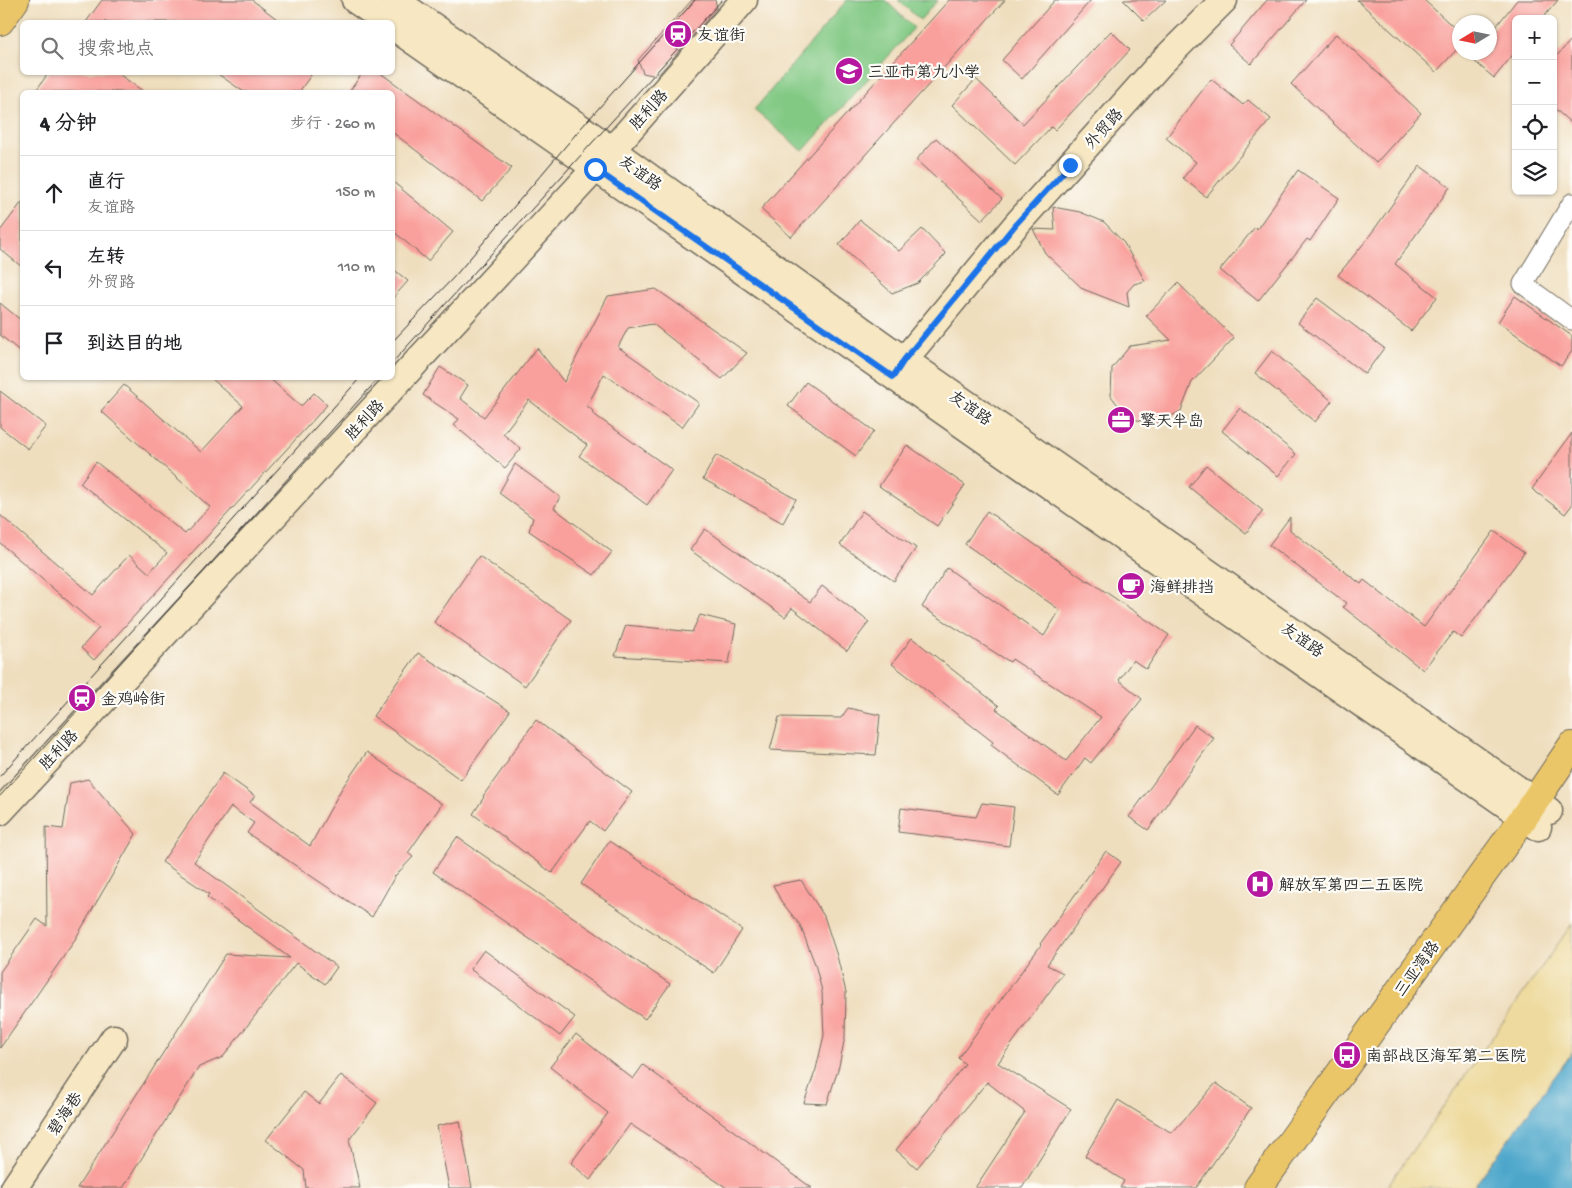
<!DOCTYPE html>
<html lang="zh">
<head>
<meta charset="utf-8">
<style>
	:root { --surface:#fff; --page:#f2f2f2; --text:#202124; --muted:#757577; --line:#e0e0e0 }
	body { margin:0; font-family:"Gochi Hand","LXGW WenKai TC",sans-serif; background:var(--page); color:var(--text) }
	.controls { position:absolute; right:15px; top:15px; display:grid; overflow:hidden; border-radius:8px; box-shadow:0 1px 4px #0004 }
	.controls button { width:45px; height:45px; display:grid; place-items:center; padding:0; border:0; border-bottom:1px solid var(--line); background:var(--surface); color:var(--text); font:25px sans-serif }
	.compass { position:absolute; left:1452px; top:15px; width:45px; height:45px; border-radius:50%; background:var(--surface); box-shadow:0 1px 4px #0004; rotate:260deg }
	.stop { position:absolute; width:15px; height:15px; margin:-11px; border:4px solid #1a73e8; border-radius:50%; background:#fff }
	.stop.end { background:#1a73e8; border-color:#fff; box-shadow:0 1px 5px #0008 }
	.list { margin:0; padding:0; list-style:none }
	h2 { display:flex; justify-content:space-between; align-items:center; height:65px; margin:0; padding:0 20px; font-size:21px }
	h2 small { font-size:16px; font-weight:400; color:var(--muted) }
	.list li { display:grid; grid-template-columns:32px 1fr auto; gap:15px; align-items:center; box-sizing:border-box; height:75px; padding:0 20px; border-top:1px solid var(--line) }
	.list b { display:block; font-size:19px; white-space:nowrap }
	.list p { margin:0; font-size:16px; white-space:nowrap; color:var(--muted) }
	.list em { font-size:16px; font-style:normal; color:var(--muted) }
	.icon { flex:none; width:28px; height:28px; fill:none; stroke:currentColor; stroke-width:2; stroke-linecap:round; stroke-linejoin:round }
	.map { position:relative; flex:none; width:1572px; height:1188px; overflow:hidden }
	.search { position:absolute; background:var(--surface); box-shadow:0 1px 4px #0004; left:20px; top:20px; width:375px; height:55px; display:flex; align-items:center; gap:12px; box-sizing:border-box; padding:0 18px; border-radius:8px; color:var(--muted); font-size:19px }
	.panel { position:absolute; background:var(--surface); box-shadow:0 1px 4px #0004; left:20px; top:90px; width:375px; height:290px; border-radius:8px }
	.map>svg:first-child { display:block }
	.green { fill:#82c984; stroke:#567a58 }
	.sand { fill:#eeda9e; stroke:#8c8264 }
	.water { fill:#4ca6ca; stroke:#3c687a }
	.building { fill:#f9a09c }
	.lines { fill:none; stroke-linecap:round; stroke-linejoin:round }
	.street-casing { stroke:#706a5e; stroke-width:21 }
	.secondary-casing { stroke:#706a5e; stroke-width:29 }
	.primary-casing { stroke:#706a5e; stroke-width:30 }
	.street { stroke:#fff; stroke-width:19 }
	.secondary { stroke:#f7e8c3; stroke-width:26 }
	.primary { stroke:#ebc669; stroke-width:28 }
	.tram { stroke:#2b2b2b; stroke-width:1 }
	.route { stroke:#1a73e8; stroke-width:6 }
	.labels { text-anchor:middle; stroke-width:4.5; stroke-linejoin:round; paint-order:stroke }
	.poi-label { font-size:16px; fill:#2b2b2b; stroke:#fdfcf7; text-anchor:start }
	.street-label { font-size:16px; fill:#2b2b2b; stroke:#fdfcf7 }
</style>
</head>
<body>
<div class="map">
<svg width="1572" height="1188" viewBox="0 0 1572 1188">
	<rect width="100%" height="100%" fill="#fdfcf7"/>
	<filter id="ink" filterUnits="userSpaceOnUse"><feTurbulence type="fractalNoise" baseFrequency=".02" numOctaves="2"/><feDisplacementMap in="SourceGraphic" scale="10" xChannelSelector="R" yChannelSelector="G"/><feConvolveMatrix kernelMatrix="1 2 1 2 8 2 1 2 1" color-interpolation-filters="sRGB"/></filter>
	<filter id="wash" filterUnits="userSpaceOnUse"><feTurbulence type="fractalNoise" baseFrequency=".0096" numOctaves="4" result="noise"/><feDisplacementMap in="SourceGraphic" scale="20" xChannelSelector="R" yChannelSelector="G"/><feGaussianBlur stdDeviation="1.12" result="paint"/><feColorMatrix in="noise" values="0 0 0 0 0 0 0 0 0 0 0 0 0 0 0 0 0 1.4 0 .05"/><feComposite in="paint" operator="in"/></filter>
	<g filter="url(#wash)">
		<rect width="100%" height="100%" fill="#efdebe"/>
		<path class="green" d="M847,0H885L914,28L803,151L754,110Z
			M898,0H938L920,20Z"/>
		<path class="sand" d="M1572,924V1053L1473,1188H1386Z"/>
		<path class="water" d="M1572,1053V1188H1473Z"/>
		<g id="blocks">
			<path class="building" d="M102,0H252L281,22H86Z
				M692,0H715L717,8L657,76L643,73L638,60Z
				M949,0H1005L791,237L761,209Z
				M1055,0H1091L1022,79L1002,60Z
				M1123,0H1166L1144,21Z
				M1267,0H1306L1251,64L1229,45Z
				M1357,0H1424L1460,33V46L1436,72Z
				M1517,0H1558L1542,19H1516V51L1494,78L1464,52H1490V34Z
				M1111,31L1130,50L1055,130L1051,127L1015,165L952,105L976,79L1023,124Z
				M1336,34L1421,113L1376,163L1291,84Z
				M1572,39V124L1553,107V60Z
				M49,72H116L144,92H35Z
				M215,72H313L299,92H244Z
				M363,72H379L512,168L482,201L392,132V92H349Z
				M1211,79L1243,105L1248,100L1271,119L1206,197L1183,178L1196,162L1166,138Z
				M936,138L1002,199L982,220L916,160Z
				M1420,166L1450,187L1395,264L1437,297L1411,331L1338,275L1365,242Z
				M1298,170L1339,198L1310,241L1307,239L1258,301L1220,270L1255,227L1257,229Z
				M392,181L453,232L428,261L392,230Z
				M22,202V267L0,249V231Z
				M1053,207L1080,212L1104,222L1124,243L1145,281L1134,284L1127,292L1129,307L1083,289L1045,253L1033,229L1055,230Z
				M860,220L899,251L922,229L946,254L918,283L892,293L839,245Z
				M392,268L408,281L392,299Z
				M1178,283L1234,338L1192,382L1181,411L1156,424L1128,418L1111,396L1112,368L1130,346L1171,340L1146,316Z
				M656,289L747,353L722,379L653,324L628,328L618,347L699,403L682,427L604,374L587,406L593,411L592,413L672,470L647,505L579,456L587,445L529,400L503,434L521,449L505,468L454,425L459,419L423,395L440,367L468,385L460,398L484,417L537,348L564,382L608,296Z
				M1515,296L1572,336V351L1561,366L1498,322Z
				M1317,298L1384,348L1365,374L1298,323Z
				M0,303L22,321V353L0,335Z
				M1272,351L1332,401L1315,422L1255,373Z
				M211,378H269L301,406L314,393L327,405L94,660L81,648L99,628L0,543V515L93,595L129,555L149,573L167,553L80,483L96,462L185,534L210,507L101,411L124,385L201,452L243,406Z
				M806,382L874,431L856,456L788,406Z
				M0,391L46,426L28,449L0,427Z
				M1240,408L1296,454L1278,476L1222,431Z
				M1572,433V505L1565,514L1532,489Z
				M907,445L965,485L937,526L879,486Z
				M716,455L796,499L783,523L703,479Z
				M515,464L560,497L554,508L612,552L594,575L529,531L533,518L499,493Z
				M1206,465L1263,511L1246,533L1189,487Z
				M862,511L916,548L894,581L840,545Z
				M987,511L1087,581L1088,580L1169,635L1146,669L1133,660L1119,680L1142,699L1091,763L1085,758L1058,795L991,745L993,742L892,664L912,638L999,706L996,709L1066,761L1101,717L1012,659L1010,662L922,607L947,568L1044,636L1060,610L965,544Z
				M1290,517V530L1361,584L1364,580L1424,627L1494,531L1524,553L1461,638L1453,632L1423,670L1343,607L1346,603L1269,545Z
				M705,529L810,602L822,586L869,622L847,651L792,608L785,617L690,550Z
				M479,556L571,620L525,686L434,622Z
				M700,615L736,624L729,663L615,656L626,625L692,632Z
				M418,653L510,711L461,780L373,716Z
				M848,708L880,715L876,755L770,750L779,717L841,718Z
				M536,720L632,792L603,831L590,821L552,873L473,814L484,797L483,796L509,760L508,759Z
				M1195,725L1214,738L1148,830L1129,817Z
				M367,752L442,804L408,853L413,857L395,876L372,917L247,833L254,823L231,807L194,862L337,967L325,984L296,963L223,1057L199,1067L123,1188H77L226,954L290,958L207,897L209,894L162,862L223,773L255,796L250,802L310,846L342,788Z
				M88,779L136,834L73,943L0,1048V972L37,919L47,926L46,827L63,829L70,783Z
				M982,803L1014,807L1009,846L898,832L901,808L976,817Z
				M457,837L670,984L645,1019L433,872Z
				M609,841L742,930L714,973L581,884Z
				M1106,851L1121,862L1047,965L1063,973L998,1063L1071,1109L1022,1188H975L1025,1112L987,1082L917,1168L896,1150L965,1064L958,1058L1041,945L1040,944Z
				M801,880L824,916L837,956L846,992L845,1037L839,1066L827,1104L804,1103L816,1069L824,1035L822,991L815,964L800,925L781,901L773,885Z
				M484,950L575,1017L560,1036L470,969Z
				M576,1034L633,1079L643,1065L812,1188H727L630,1124L590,1180L571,1163L608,1113L550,1067Z
				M341,1075L377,1103L349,1140L360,1188H306L304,1170L266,1140L304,1092L319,1104Z
				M1216,1083L1251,1108L1196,1188H1120L1124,1181L1085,1156L1118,1100L1172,1133Z
				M460,1121L472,1188H449L437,1126Z"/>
		</g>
	</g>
	<g filter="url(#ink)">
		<use href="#blocks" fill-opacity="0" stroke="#706a5e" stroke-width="1"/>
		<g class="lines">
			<defs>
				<path id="street" d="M1572,203L1523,284L1572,320"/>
				<path id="secondary" d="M355,0L387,22
					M395,0L581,128L883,345L1549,811
					M392,26L1538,827
					M895,374L904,360L1016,225L1160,64L1224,0
					M0,812L595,169L744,0
					M14,1188L114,1038"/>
				<path id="primary" d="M0,21L15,0
					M1258,1188L1524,817L1572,746"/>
			</defs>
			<use href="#street" class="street-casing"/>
			<use href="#secondary" class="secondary-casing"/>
			<use href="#primary" class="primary-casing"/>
			<use href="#street" class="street"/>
			<use href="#secondary" class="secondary"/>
			<use href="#primary" class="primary"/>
			<path class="tram" d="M392,342L454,277L581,128L695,0
				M392,363L722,0
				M0,776L161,599L360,378
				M0,796L379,378"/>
		</g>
	</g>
	<g class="lines" filter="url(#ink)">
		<path class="route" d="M595,169L893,377L904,360L1016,224L1070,165"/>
	</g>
	<defs>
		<symbol id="station-disc" viewBox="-11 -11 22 22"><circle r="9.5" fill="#b5179e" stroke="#fdfcf7"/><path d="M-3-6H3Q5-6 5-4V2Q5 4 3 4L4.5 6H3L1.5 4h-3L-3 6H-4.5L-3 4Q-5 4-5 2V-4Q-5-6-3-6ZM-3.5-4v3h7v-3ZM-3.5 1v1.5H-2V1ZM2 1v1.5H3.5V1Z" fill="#fff"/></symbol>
		<symbol id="school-disc" viewBox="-11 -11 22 22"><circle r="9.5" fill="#b5179e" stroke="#fdfcf7"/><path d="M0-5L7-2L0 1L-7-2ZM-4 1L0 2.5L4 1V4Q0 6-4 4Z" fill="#fff"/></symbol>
		<symbol id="office-disc" viewBox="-11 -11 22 22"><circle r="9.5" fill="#b5179e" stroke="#fdfcf7"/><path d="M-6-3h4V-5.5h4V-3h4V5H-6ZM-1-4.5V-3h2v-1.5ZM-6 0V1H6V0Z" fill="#fff"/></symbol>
		<symbol id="cafe-disc" viewBox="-11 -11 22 22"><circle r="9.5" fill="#b5179e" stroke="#fdfcf7"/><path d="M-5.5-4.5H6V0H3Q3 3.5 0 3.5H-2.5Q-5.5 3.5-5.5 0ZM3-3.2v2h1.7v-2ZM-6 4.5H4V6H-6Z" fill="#fff"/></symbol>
		<symbol id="hospital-disc" viewBox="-11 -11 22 22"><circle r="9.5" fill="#b5179e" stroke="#fdfcf7"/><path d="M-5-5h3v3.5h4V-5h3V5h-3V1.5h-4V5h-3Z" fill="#fff"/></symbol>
		<symbol id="bus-disc" viewBox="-11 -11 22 22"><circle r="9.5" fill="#b5179e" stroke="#fdfcf7"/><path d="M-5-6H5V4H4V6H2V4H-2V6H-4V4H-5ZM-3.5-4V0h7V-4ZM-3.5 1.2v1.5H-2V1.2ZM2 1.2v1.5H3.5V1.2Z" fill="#fff"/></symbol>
	</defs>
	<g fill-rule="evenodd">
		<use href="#station-disc" x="662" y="18" width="32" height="32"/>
		<use href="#school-disc" x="833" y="55" width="32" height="32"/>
		<use href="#office-disc" x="1105" y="404" width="32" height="32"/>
		<use href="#cafe-disc" x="1115" y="570" width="32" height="32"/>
		<use href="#station-disc" x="66" y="682" width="32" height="32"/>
		<use href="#hospital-disc" x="1244" y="868" width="32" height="32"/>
		<use href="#bus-disc" x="1331" y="1039" width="32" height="32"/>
	</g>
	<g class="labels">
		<g class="poi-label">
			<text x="697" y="40">友谊街</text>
			<text x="868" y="77">三亚市第九小学</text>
			<text x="1140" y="426">擎天半岛</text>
			<text x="1150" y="592">海鲜排挡</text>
			<text x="101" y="704">金鸡岭街</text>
			<text x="1279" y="890">解放军第四二五医院</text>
			<text x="1366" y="1061">南部战区海军第二医院</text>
		</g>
		<g class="street-label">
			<text transform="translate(648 109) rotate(-48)" y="6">胜利路</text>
			<text transform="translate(1103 128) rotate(-48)" y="6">外贸路</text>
			<text transform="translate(641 172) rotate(36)" y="6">友谊路</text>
			<text transform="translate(971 407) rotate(35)" y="6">友谊路</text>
			<text transform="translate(364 419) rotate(-47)" y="6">胜利路</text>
			<text transform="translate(1303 639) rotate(35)" y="6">友谊路</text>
			<text transform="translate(58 749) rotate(-47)" y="6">胜利路</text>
			<text transform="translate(1416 968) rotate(-54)" y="6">三亚湾路</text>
			<text transform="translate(64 1113) rotate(-56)" y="6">碧海巷</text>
		</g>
	</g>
</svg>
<div class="controls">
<button>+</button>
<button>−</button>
<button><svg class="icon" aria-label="locate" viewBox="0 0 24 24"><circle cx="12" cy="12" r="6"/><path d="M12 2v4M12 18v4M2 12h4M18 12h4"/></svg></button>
<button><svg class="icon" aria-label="layers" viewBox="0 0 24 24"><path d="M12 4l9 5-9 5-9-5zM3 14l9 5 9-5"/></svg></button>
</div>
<svg class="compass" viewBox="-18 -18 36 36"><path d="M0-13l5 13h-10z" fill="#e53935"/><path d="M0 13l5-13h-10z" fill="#757577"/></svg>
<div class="stop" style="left:595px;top:169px"></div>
<div class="stop end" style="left:1070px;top:165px"></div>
<div class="search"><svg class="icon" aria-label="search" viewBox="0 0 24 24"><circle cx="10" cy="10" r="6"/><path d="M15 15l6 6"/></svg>搜索地点</div>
<section class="panel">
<h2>4 分钟<small>步行 · 260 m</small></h2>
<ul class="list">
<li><svg class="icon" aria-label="ahead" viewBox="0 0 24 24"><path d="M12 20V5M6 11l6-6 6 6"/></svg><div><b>直行</b><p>友谊路</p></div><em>150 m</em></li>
<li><svg class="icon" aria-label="left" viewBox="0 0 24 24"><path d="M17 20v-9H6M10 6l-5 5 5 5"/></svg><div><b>左转</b><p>外贸路</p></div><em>110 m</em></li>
<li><svg class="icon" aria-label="arrive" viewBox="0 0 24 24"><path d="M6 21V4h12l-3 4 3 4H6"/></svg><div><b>到达目的地</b></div></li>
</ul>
</section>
</div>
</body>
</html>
